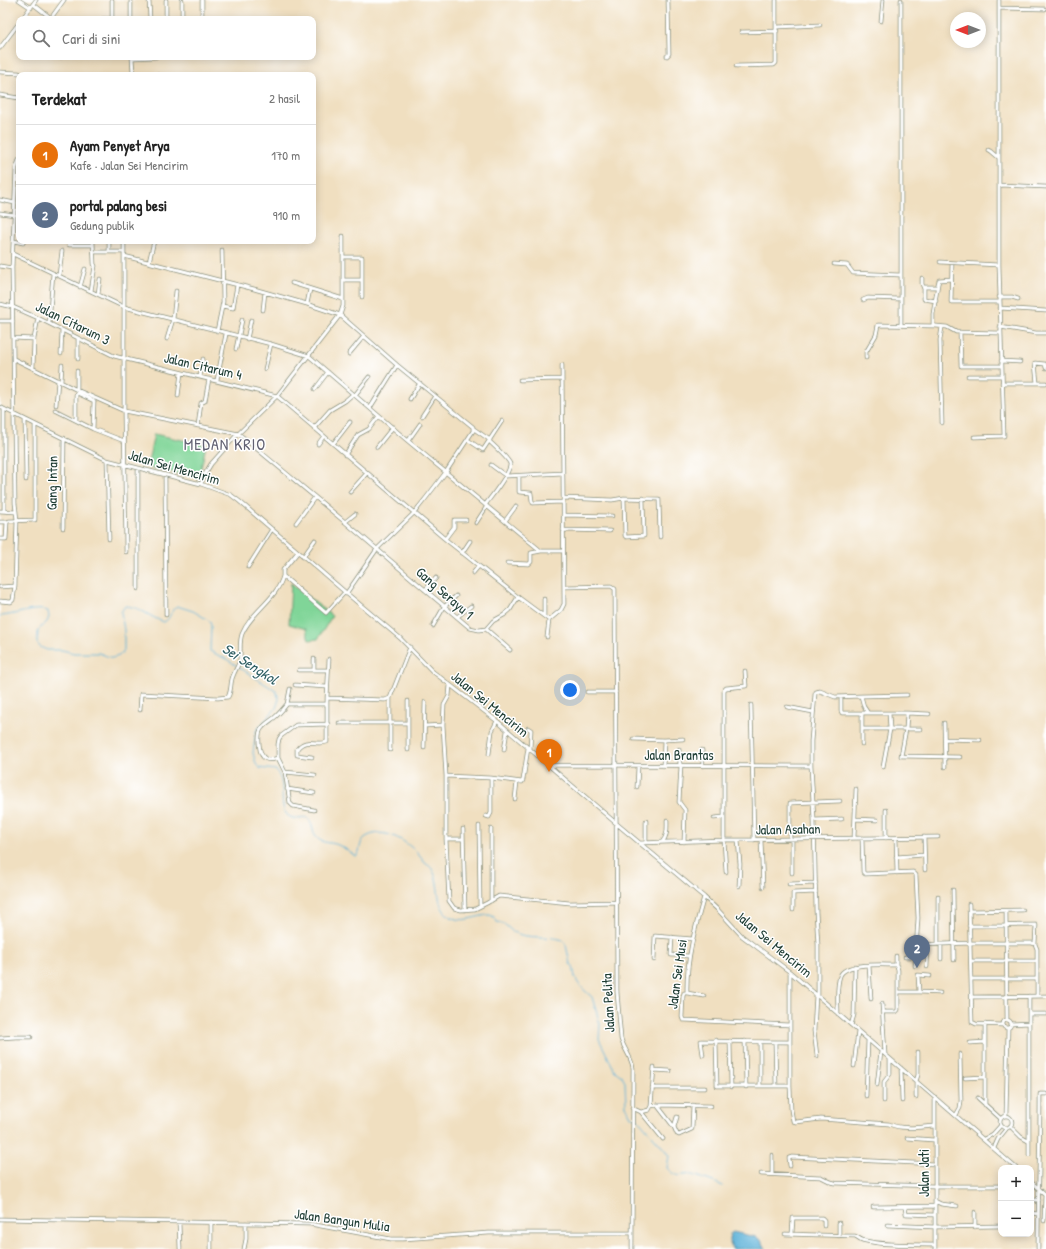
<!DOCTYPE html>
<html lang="id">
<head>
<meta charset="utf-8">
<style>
	:root { --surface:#fff; --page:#f2f2f2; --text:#222; --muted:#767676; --line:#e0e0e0; --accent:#d1495b }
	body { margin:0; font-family:"Patrick Hand",sans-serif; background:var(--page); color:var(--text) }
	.controls { position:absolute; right:12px; bottom:12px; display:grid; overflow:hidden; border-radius:8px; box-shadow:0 2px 10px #0003 }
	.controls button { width:36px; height:36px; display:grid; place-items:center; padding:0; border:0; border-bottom:1px solid var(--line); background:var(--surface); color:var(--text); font:20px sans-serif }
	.compass { position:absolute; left:950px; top:12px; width:36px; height:36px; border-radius:50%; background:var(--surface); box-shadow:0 2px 10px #0003; rotate:270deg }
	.you { position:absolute; left:570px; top:690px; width:14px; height:14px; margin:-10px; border:3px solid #fff; border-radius:50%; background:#1a73e8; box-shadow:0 0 0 6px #1a73e833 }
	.badge { display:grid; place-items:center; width:26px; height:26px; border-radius:50%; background:var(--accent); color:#fff; font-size:13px; font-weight:700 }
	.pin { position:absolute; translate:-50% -33px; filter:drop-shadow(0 1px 2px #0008) }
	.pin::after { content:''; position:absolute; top:21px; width:14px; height:12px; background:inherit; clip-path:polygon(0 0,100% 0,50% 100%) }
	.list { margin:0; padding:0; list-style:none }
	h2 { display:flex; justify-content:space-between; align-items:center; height:52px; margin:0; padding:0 16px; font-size:17px }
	h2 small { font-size:13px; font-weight:400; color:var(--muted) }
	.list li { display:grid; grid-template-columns:26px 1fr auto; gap:12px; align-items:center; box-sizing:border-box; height:60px; padding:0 16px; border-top:1px solid var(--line) }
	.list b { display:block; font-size:15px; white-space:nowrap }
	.list p { margin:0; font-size:13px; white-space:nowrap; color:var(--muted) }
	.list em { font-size:13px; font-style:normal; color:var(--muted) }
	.icon { flex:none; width:22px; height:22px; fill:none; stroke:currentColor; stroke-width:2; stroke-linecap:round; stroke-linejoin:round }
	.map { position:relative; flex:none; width:1046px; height:1249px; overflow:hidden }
	.search { position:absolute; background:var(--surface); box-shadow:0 2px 10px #0003; left:16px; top:16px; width:300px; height:44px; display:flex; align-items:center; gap:10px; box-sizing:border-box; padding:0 14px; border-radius:8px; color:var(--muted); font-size:15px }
	.panel { position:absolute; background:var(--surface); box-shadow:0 2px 10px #0003; left:16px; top:72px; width:300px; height:172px; border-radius:8px }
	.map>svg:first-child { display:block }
	.green { fill:#80d598; stroke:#508966 }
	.water { fill:#5cb1d8; stroke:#3e7786 }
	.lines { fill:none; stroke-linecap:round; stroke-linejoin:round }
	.stream { stroke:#5cb1d8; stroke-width:1 }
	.minor-casing { stroke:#888e7a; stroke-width:4.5 }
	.minor { stroke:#fff; stroke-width:3 }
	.labels { text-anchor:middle; stroke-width:3; stroke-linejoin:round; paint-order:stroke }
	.street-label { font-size:14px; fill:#1f3d34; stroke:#fff }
	.water-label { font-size:15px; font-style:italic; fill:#316065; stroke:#fff }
	.quarter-label { font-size:16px; letter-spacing:1px; fill:#626172; stroke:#fff }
</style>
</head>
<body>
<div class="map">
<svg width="1046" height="1249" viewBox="0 0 1046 1249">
	<rect width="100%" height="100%" fill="#fff"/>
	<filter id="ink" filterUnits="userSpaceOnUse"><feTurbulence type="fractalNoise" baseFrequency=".025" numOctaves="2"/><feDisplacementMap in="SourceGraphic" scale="8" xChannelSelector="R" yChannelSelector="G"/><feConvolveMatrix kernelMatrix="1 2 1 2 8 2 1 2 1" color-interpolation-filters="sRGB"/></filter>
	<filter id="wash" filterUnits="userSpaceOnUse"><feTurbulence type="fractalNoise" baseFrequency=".012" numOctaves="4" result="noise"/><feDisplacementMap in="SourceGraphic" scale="16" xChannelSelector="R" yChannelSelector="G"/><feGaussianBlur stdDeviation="0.9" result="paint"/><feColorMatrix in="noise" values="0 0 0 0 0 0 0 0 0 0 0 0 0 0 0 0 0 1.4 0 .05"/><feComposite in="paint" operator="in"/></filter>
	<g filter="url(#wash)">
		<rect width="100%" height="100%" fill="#f0dfc0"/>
		<path class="green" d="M154,434L206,445L199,478L147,467Z
			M291,583L332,616L318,639L309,640L306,629L289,624Z"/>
		<path class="water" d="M733,1232L756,1237L762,1241L766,1249H732L729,1240L730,1234Z"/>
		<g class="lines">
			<path class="stream" d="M0,616C13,616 36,606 48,611L49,617L47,622L41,627L38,631L37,643L40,647L47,650H62L74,653H99L112,658L119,656L124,650V630L121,612L125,606C139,606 151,618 164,622C171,619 170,610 177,606L193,611L210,621L211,626L210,651L228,660L276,691L279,699L276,708L256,731L253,753L256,764L259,768L276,770C279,775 281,779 282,785C283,794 280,812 290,817C296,820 302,816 308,818C313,824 312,833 317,838C323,844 332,842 338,845C345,848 350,852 355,856H357C361,850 359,841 366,837C381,828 399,837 411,847C417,852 421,858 425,863C428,865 431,867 432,869C442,884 433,909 453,918C464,923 478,915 490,915L494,917L497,922C507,923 508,930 516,933C527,939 549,935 563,940L566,945L570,964L573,966L575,977L578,983L584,990L592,997L600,1024L599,1039L615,1071L623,1077L625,1082L626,1106L631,1116L637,1118L665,1150L669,1156L667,1168C679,1182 683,1171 696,1176C705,1179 714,1182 723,1186"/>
		</g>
	</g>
	<g filter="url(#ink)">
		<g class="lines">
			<defs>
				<path id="minor" d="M19,0L31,8
					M112,0V19
					M131,0V19
					M149,0L150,19
					M166,0V19
					M182,0V19
					M202,0V19
					M901,0V325
					M33,4L51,18L50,19
					M1000,8L1045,9
					M22,19L36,0
					M52,19L51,18L64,0
					M102,19H112
					M881,21L883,0
					M777,27L820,25
					M741,32L777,31
					M0,48L19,23
					M667,56L669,54L668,0
					M52,57H62
					M132,57L133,73L135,75
					M133,58L156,57
					M736,66L774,65L776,63V0
					M0,72L19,73
					M157,75H158
					M0,95L19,98
					M989,150L991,151L998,157
					M999,185L1046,187
					M0,200L15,203
					M0,213L15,215
					M14,241L23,243L24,241
					M68,241L69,245H93
					M124,241V411L126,552
					M94,252H124
					M109,252V241
					M13,254L124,307L271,344L309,356L408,441L541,551H563
					M124,256L254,289L307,304L340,315L397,365L473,427V431L446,472L426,498L414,513L377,549L346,594
					M343,257H362V297
					M149,262L154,241
					M940,262L999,265
					M952,263L951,302H999
					M834,264L847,265L853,273L900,275
					M0,266L12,268
					M59,275L62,251
					M922,278V284L924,289V299L936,301
					M343,280H362
					M292,283L343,299
					M80,287L85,269
					M924,287H937
					M91,291L95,266L94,264L93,241
					M98,294L100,279
					M999,297H1012L1018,299
					M863,300L868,298L900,299
					M0,304L13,307L38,318L114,356L277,396L445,539L518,597L549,620L561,610L564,604L562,365
					M307,304L310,289
					M222,306L233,308L237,285
					M1000,308L1046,311
					M263,310L265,292
					M0,321H13
					M49,323L53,273
					M933,326V314L938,284L939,280L951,279
					M942,327L940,340L942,423
					M1000,327L1036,333H1046
					M217,331L223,302L222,250
					M960,332L961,366H1001
					M13,338L34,339
					M167,339L173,319L176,291
					M247,339L251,320
					M236,349L242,320
					M61,354L62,330
					M349,354L364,336
					M866,358V352L876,335L878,325L936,326L947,327L956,332L1000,333
					M14,359L77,390L124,411L239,434L345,522L470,628L479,630L486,629L493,621L504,615L510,610L518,597
					M78,359V338
					M1001,361L1020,362
					M33,368L34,339L38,318
					M265,369L271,344
					M968,376H1002
					M200,377L203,359
					M217,380L226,334
					M520,380L562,379
					M61,382L62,365
					M1002,383H1046
					M1037,383L1035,363L1045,364L1046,368
					M315,389L328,372
					M77,390V371
					M355,395L369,377
					M178,396L181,373
					M410,399L420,383
					M56,405L58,380
					M0,407L107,460L201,484L231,495L239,501L345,592L400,638L432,671L497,721L617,824L704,897L718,910L742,936L790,972L1016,1168
					M370,408L397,365
					M4,409V511
					M55,410L93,429L124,441
					M422,416L435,396
					M25,420L26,480
					M76,420V395L77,393L94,401L93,429
					M198,426L201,403L205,401L209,379
					M314,428L330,410L345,401L353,394
					M474,429L490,440
					M974,437L1004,436L999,265V0
					M468,440L483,450L502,421
					M408,441L420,424
					M318,444L324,436
					M333,444L350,422
					M377,447L393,427
					M345,455L358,435L369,429L379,416
					M107,460L109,539
					M491,465L506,476L563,473
					M138,468V589
					M165,475L166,615
					M519,476V492L531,493L532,501L533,503L563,502
					M201,484L205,474L211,464L235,437L277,396L340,315L343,306V236
					M350,492L367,473
					M563,498L612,500L624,498L659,499L660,537
					M624,498L625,536L626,537L644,536L643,498
					M485,505C491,497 511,472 510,464C509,459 493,445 489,441
					M0,511L16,512
					M563,515L612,516
					M505,521L516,506
					M0,522H7
					M345,522L355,514
					M296,523L315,497
					M476,523L487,506
					M63,528L64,438
					M563,530L610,531
					M0,539H6L7,522L9,521L35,520V425
					M445,539L454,527V520H466
					M462,553L470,541
					M303,557L315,540
					M507,563L529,564L531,562V553L541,551
					M248,567L272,529
					M473,573L479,566
					M283,576V570L298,552
					M0,587L15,586
					M564,587L611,586L615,589L617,992L621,1039C624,1049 632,1058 633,1068L632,1249
					M425,590L436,578
					M0,601L11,602L13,600L15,586L17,520L15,503L12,268L16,168L19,160
					M544,616V599
					M457,617L471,606
					M433,626L444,607L456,596
					M486,629L510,650
					M547,637L549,620
					M299,670H328
					M314,670V659
					M295,685L327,687
					M450,685L449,696L444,705L443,725L446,776V839L449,901L454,908L461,910L475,909L487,903L499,896L570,903L617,902
					M587,692H616
					M861,696L907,695
					M841,697V711L842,713H907L906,729L901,756L960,757
					M327,698L329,659
					M408,701V750
					M287,704L290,689
					M751,705L754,840
					M787,707L813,712
					M140,710L141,694L218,698L228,697C232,690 230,682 233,676C235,670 239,665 240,659C241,650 239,642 242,634C250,613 277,599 283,576L326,613L345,592
					M862,713V729H921
					M907,713L929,714
					M339,723H408
					M944,723L945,767
					M425,726L443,725
					M528,728L531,730L530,750
					M862,729V744
					M633,739L664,740L663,766
					M945,739L980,740
					M664,740L683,739
					M424,748L425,702
					M679,749L680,765
					M390,750V698L410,647
					M504,750L507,731
					M702,750L703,766
					M489,754L492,731L497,721
					M312,757L297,755V749C306,737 316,746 327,742V704
					M278,758C275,759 269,761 266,759C258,756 257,733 262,728C265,724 270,721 274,718C279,714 283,709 287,704H327V698L385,700L390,698
					M548,765L811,766
					M681,765L679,802L685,810L684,842
					M883,767L890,729L889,713
					M285,772L315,775
					M446,776L491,778L522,782L523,780L528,748
					M637,787L638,766
					M287,789L314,793
					M515,799L517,782
					M314,810L293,806L290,803L285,772L278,758V744L279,739L281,736L296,725L328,724
					M486,816L489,817L491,813V778
					M714,818L724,817
					M855,819L877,820
					M814,820L842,819
					M646,821V842
					M479,826L480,906
					M463,829L465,910
					M491,829V901
					M924,837L925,870
					M854,838L856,789
					M862,838L863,872L865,874L913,872L916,875L918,918L915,966
					M886,838V810
					M896,838L897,873
					M446,839H463
					M738,840L740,864L739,886
					M761,840L763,887
					M790,840V803L840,801
					M662,842C668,836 667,828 667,820
					M640,843L724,840L938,837
					M896,857L924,855
					M726,872L724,840V690L726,688L746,686L745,671
					M792,873V840
					M789,884L816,883
					M953,890L954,960
					M704,897C695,928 686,960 687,993H684L683,996L682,1017L683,1020L790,1025
					M969,904L972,1022L976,1024L1003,1025
					M793,910V893L816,892
					M969,911L1023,910
					M1006,911L1007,1020
					M969,926L1036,925L1035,944L1037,949V996
					M672,937L671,955L689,956
					M938,944V896
					M916,945L970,943H1032L1035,944
					M905,957H915
					M941,959V944
					M654,960L655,936L693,939
					M971,961H1037
					M869,965L871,999
					M927,967L928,944
					M790,972V1086L791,1110L793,1121L796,1122L821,1119L889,1124C903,1130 919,1127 934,1126
					M972,979H1037
					M898,992H919L940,993
					M919,992L918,975L930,976
					M687,993L704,996
					M816,994L814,1031L817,1056
					M818,996V945L816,911L814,820L811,766V741L815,694L816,692L820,691L835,697L861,696L864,707L868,713
					M972,997L1046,996
					M882,1004L885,1054
					M882,1012H896L898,1010V970L897,966L896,965V956
					M838,1014C838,1002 836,987 840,976C845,962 883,965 896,965
					M1029,1014H1046
					M1003 1024a4 4 0 1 1 8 0a4 4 0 1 1-8 0Z
					M1029,1023V996
					M1011,1024L1029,1023V1155
					M851,1025L854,1015L855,966
					M0,1038L16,1037H31
					M716,1040L717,1086H790
					M730,1041L731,1087
					M745,1041L746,1087
					M760,1042V1086
					M775,1043L776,1086
					M970,1043L985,1042
					M703,1055L701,1041L790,1042
					M854,1066L858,1031
					M901,1068L902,1101
					M654,1070L670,1071
					M965,1078L985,1077
					M877,1085L881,1051
					M652,1088H705
					M866,1096L868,1039
					M916,1097V1081L918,1075V1052
					M935,1097V1249
					M978,1098L1001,1119
					M884,1101V1082L890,1074V1059
					M657,1105L674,1127
					M985,1105V1024
					M651,1106L657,1105L711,1106
					M632,1108L641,1112L663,1139
					M641,1112L649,1110L651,1106L654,1067
					M956,1115L960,1108L961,1101L960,1054
					M1006,1116L1008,1028
					M1000 1122a6 6 0 1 1 12 0a6 6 0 1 1-12 0Z
					M677,1117L674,1127L677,1134L679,1135L692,1129L693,1105
					M1010,1126L1021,1137L1028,1141
					M907,1138L934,1140
					M984,1139L993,1134L1001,1125
					M994,1148L998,1139L1007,1128
					M772,1155V1174
					M790,1166L789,1158L792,1157L935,1164
					M761,1174L821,1177L831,1182L835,1183L935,1186H1001
					M1031,1182L1046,1195
					M1031,1200H1039
					M935,1201L941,1204L957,1206
					M873,1207L935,1206
					M905,1207L906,1214L935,1215
					M1031,1213L1038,1214
					M0,1219L310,1224L391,1239H403L489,1233H632
					M1044,1221L1045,1194
					M179,1222L180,1249
					M211,1222V1249
					M887,1225L935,1227L1001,1226
					M975,1227V1212
					M785,1234L855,1236C859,1238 862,1241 866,1241C887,1246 913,1244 935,1245
					M792,1234L793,1218H822L824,1220V1226
					M839,1236V1223
					M244,1249L246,1239V1223
					M1038,1249C1038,1198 1040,1147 1040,1096V1094H1046"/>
			</defs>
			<use href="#minor" class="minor-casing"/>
			<use href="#minor" class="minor"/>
		</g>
	</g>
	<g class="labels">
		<g class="street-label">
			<text transform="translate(73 323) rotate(26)" y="5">Jalan Citarum 3</text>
			<text transform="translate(203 366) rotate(13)" y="5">Jalan Citarum 4</text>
			<text transform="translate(174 467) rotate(16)" y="5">Jalan Sei Mencirim</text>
			<text transform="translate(52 483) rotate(-89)" y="5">Gang Intan</text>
			<text transform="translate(445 593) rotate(41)" y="5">Gang Serayu 1</text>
			<text transform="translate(490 704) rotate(39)" y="5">Jalan Sei Mencirim</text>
			<text x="679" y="760">Jalan Brantas</text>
			<text transform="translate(788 829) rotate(-1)" y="5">Jalan Asahan</text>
			<text transform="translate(774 944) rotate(40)" y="5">Jalan Sei Mencirim</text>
			<text transform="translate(677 974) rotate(-82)" y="5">Jalan Sei Musi</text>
			<text transform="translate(608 1003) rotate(-93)" y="5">Jalan Pelita</text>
			<text transform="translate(924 1173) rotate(-90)" y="5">Jalan Jati</text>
			<text transform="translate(342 1220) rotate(8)" y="5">Jalan Bangun Mulia</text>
		</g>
		<g class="water-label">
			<text transform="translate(250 664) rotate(33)" y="5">Sei Sengkol</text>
		</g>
		<g class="quarter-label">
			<text x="225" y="450">MEDAN KRIO</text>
		</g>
	</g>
</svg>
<div class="controls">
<button>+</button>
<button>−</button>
</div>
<svg class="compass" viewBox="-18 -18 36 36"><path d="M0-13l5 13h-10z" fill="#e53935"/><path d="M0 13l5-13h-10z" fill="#767676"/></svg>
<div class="you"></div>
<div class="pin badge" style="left:549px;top:772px;background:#e8710a">1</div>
<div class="pin badge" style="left:917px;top:968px;background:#5c6f8a">2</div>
<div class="search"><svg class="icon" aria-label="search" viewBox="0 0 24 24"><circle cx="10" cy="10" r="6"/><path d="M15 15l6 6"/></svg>Cari di sini</div>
<section class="panel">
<h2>Terdekat<small>2 hasil</small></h2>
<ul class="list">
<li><span class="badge" style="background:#e8710a">1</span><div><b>Ayam Penyet Arya</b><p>Kafe · Jalan Sei Mencirim</p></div><em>170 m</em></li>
<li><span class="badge" style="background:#5c6f8a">2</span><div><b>portal palang besi</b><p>Gedung publik</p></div><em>910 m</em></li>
</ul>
</section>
</div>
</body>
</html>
